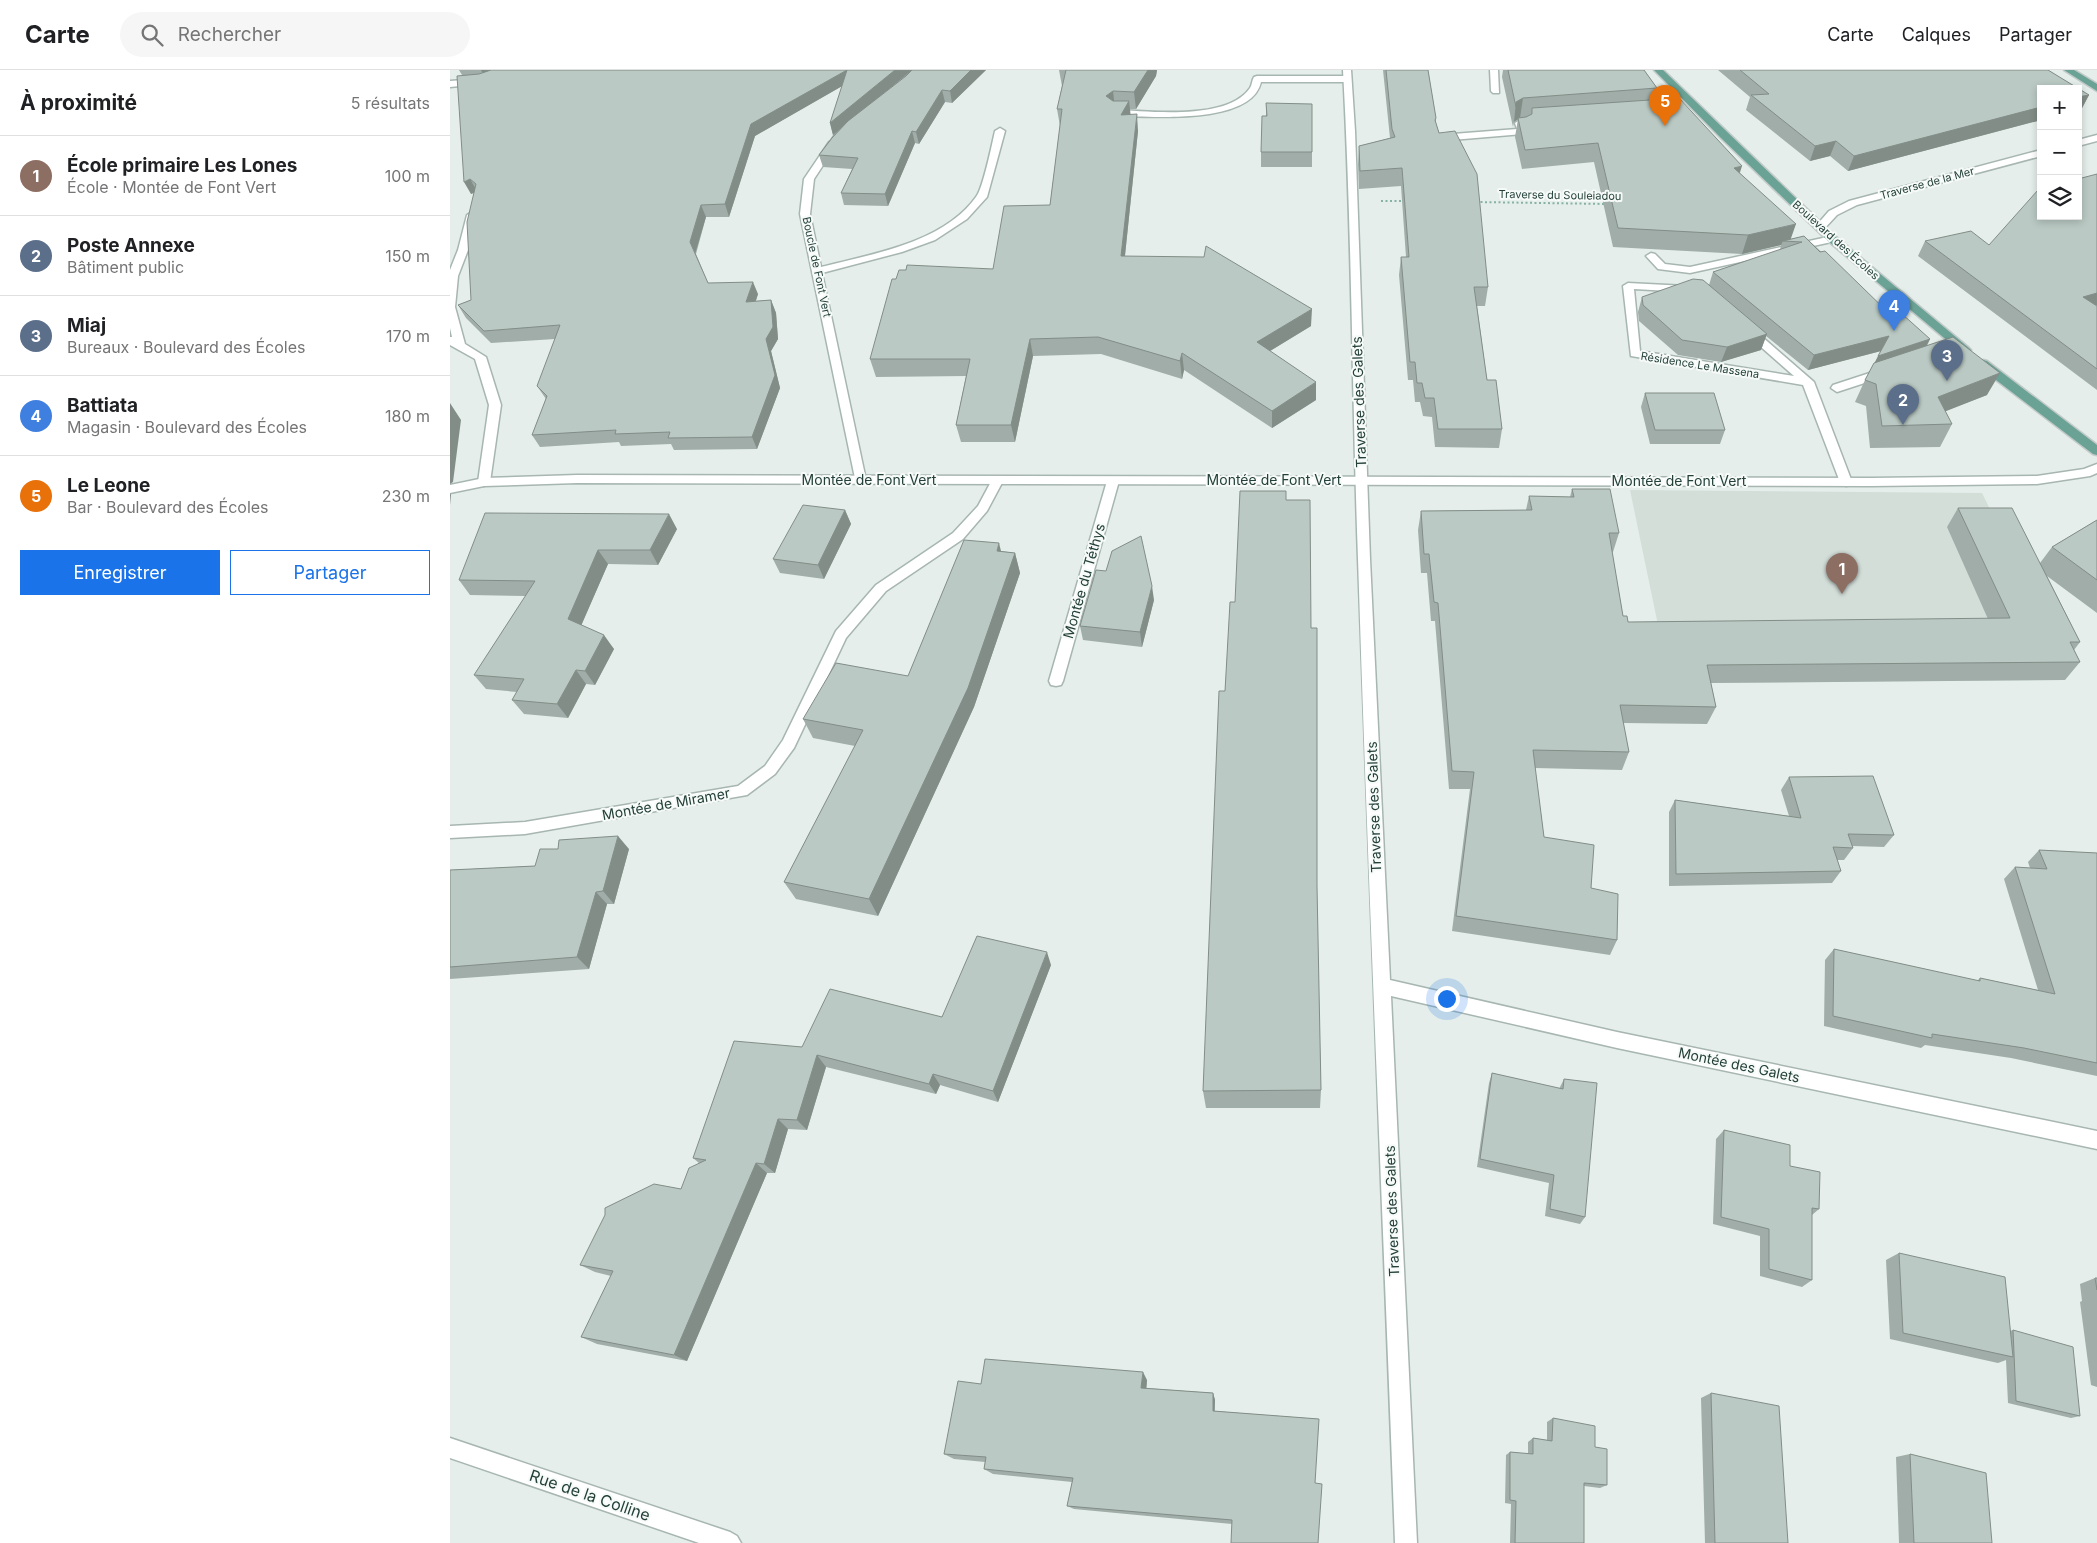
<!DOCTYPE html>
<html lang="fr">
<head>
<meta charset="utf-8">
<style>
	:root { --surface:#fff; --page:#f6f6f6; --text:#202124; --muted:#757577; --line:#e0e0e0; --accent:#1a73e8 }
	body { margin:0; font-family:Inter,sans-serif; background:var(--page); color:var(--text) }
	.controls { position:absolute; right:15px; top:15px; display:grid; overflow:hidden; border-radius:0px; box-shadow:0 2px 8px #0003 }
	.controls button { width:45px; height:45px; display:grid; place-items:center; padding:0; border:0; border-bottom:1px solid var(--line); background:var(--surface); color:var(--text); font:25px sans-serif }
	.you { position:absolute; left:996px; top:928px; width:18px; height:18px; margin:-12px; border:4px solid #fff; border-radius:50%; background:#1a73e8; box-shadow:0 0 0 8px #1a73e833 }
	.badge { display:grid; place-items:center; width:32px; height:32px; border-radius:50%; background:var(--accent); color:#fff; font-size:16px; font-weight:700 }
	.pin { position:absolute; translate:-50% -41px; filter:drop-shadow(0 1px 2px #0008) }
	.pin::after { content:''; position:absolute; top:26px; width:18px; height:15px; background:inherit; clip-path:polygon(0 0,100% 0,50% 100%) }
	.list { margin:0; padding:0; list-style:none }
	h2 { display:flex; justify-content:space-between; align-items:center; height:65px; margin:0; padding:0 20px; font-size:21px }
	h2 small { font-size:16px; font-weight:400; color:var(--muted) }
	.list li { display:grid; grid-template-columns:32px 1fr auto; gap:15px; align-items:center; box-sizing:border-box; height:80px; padding:0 20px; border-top:1px solid var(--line) }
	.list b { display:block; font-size:19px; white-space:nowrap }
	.list p { margin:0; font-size:16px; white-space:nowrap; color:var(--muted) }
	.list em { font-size:16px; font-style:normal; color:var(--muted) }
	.actions { display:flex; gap:10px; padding:15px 20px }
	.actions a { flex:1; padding:11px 0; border:1px solid var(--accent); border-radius:0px; text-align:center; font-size:18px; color:var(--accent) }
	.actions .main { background:var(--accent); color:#fff }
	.icon { flex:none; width:28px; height:28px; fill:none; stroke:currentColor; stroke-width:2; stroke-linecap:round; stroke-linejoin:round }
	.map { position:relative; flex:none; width:1647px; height:1473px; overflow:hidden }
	header { display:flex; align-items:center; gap:30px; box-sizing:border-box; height:70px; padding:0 25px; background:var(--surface); border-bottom:1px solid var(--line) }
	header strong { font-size:24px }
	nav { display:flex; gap:28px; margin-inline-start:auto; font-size:18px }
	.search { width:350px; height:45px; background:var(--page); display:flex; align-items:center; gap:12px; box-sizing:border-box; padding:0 18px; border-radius:28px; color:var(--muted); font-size:19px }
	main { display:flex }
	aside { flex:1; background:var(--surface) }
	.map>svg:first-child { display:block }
	.built { fill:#d3ded9 }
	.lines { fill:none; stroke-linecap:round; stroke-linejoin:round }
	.service-casing { stroke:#a7b6b1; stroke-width:3 }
	.minor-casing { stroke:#a7b6b1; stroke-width:3 }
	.tertiary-casing { stroke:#a7b6b1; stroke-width:3 }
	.primary-casing { stroke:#c2cac8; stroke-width:3 }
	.path { stroke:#86b1a5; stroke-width:2; stroke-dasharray:2 2.5; stroke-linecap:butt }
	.service { fill:#fff; fill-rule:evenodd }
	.minor { fill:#fff; fill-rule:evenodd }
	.tertiary { fill:#fff; fill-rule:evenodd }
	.primary { fill:#6ba296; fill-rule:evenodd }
	.wall { fill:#a0ada8 }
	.shaded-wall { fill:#828d88 }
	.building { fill:#bac9c3; stroke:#828d88 }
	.labels { text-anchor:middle; stroke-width:4; stroke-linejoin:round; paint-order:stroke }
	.far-street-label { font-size:11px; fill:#244039; stroke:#f6faf8 }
	.street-label { font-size:14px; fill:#244039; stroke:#f6faf8 }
	.near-street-label { font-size:16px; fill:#244039; stroke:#f6faf8 }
</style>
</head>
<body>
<header>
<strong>Carte</strong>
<div class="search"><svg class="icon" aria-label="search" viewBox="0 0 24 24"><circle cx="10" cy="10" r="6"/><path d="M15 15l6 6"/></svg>Rechercher</div>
<nav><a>Carte</a><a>Calques</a><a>Partager</a></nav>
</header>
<main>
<aside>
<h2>À proximité<small>5 résultats</small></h2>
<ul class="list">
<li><span class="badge" style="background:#8d6e63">1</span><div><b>École primaire Les Lones</b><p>École · Montée de Font Vert</p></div><em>100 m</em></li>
<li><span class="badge" style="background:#5c6f8a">2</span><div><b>Poste Annexe</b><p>Bâtiment public</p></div><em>150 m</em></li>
<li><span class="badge" style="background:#5c6f8a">3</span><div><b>Miaj</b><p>Bureaux · Boulevard des Écoles</p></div><em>170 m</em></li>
<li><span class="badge" style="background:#3f7fe0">4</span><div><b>Battiata</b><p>Magasin · Boulevard des Écoles</p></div><em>180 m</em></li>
<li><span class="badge" style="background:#e8710a">5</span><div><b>Le Leone</b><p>Bar · Boulevard des Écoles</p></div><em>230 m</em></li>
</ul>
<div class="actions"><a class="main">Enregistrer</a><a>Partager</a></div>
</aside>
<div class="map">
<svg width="1647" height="1473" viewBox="0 0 1647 1473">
	<rect width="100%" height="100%" fill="#e5eeea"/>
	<path class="built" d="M1180,420L1532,423L1615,590L1606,591L1615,610L1220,613Z"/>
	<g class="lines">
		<defs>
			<path id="service" d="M1040,0H1048L1049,23H1043L1041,21Z
				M807,6H897L901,9L897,12H811C801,56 699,46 665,46L660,43L665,40C700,41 777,51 800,18C802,15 802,10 804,7Z
				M1072,49L1077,52L1075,54L1078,61L1073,64L990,71L985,68L990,65L1067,59L1065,53Z
				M1382,166L1386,167L1387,169L1386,171L1240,203L1208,199L1196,186L1201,183L1205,184L1215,194L1240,197Z
				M1178,213L1237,216L1242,219L1237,222L1184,219L1190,281L1344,306L1294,262L1292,260L1294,258H1302L1364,312L1402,412L1400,415L1396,416L1390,412L1353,315L1181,286L1173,216Z
				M1435,298L1439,299L1441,302L1439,305L1387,322L1381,318L1383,315Z"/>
			<path id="minor" d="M893,0H901L905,61L920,489L940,910L1167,962L1647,1061V1079L1167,978L941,926L967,1473H945C933,1145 918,817 908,489C902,326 902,163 893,0Z
				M27,9L31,12L30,14L0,17V11Z
				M550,58L555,61L537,127L517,149L485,170L452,182L372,203L416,410L410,414L406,413L350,144L354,109L379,72H385L387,74L364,109L360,144L371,197C422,184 493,173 526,127C533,119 542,74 545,61Z
				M1647,65V71L1628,76V70Z
				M1591,80V86L1407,135L1387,145L1374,159H1366L1365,157L1379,141L1399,131Z
				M22,142L27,145L18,180L8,206L5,237L15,274L36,287L51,335L40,412L34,416L28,412L39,335L25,289L0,275V267H2L0,258V200L8,180L17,145Z
				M547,407L553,411L537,441L513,469L436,521L396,568L344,678L325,704L297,725L75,764L0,768V756L75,752L288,716L315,696L333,670L386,561L426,515L503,463L528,436L543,408Z
				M663,407L669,411L613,611L611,615L606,616L601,615L599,611L657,411Z
				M0,1368L280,1462L287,1466L291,1473H249L0,1388Z"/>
			<path id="tertiary" d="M1647,394V403L1640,406L1587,414L1421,416L127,413L34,416L0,423V415L34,408L127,405L1421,408L1587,406L1634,399Z"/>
			<path id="primary" d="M1204,0H1213L1386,167L1519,278L1521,280L1519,282H1511L1378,171L1271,68Z
				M1614,0H1624L1647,14V21Z
				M1533,290L1537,291L1647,375V385L1643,384L1529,297L1527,294Z"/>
		</defs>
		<use href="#service" class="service-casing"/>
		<use href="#minor" class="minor-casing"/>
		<use href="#tertiary" class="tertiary-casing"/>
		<use href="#primary" class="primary-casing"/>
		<path class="path" d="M931,131H955
			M1026,132L1157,134"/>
		<use href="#service" class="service"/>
		<use href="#minor" class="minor"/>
		<use href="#tertiary" class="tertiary"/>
		<use href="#primary" class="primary"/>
	</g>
	<path class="wall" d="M9,0H536L502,33L495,32L469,74L465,73L438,136L394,135L391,123L402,99L373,97L369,85L383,65L380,53L392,16L305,66L279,147H256L246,184L258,213L308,224L306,231L321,230L326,243L328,269L321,281L330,318L307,379L224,380L221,374L171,376L169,372L90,377L82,365L96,329L87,316L105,269L41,273L16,248L8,235L21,230L24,123L21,124L12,5Z
		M609,0H707L706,6L686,39H680V44L688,61L675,186L861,256L820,281L866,330L822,358L734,300L732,309L651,284L583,286L565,372H511L506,355L516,306L426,307L420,289L446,209L543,199L600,135L610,56L607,39L612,16Z
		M933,0H978L986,48V53L1038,217L1035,236H1027L1037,310L1052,359L1049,378L985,377L982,347L973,346L970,332H965L963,310H958L949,205L951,187H956L951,116L909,119L908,94L909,76L940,68Z
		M1053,0H1194L1207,18L1204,30L1290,103L1341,169L1354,166L1447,251L1480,269L1477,276L1537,325L1495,341L1502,354L1490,377L1420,378L1416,336L1405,332L1415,310L1431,281L1358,300L1316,266L1311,280L1271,292L1228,285L1189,251L1188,242L1192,227L1259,215L1263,202L1330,180L1331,175L1292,184L1163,177L1144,92L1072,99L1065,67L1068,49L1064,52L1063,57L1052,7Z
		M1268,0H1598L1639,25L1631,40H1628V19H1591V50L1398,101L1380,86L1360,91L1296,40L1300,27Z
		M816,33L862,82V97H811V82L816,46Z
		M1647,104V235H1645L1647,236V320L1468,186L1475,171L1539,175Z
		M1195,323L1275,360L1270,374H1200L1191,337Z
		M1122,419L1169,463L1163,482H1162L1173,546L1178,552L1538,549L1497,457L1508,438L1590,493L1602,477L1647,450V543L1597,506L1630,572L1624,580L1630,592L1615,610L1261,613L1266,637L1257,654L1173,653L1179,682L1172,700L1085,698L1094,767L1141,818L1167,870L1160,885L1002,861L1020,719H999L985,551H981L977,503H971L968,460L971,441L1076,440L1079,426L1120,427Z
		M836,430L861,558L871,1020L870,1038H756L753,1021L775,621L785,532Z
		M395,440L401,454L374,509L330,503L323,489Z
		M227,459L208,495L158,494L131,555L164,579L145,615L136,614L118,648L74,644L62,630L67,622L36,619L24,605L76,526L20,525L9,510Z
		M551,481L565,483L570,503L524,637L428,846L346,829L334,812L405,676L363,668L353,649L458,606Z
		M704,530L692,577L633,570L630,556Z
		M1339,707L1444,765L1434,777L1402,776L1403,778L1394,790H1387L1391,801L1382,813L1219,816V742L1225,730L1339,746L1331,720Z
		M179,779L164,834H157L139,899L0,909V800L85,796Z
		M1589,780L1647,783V1006L1561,988L1475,975L1471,978L1374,956L1375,890L1384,879L1527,911L1530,908L1588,920L1554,809L1565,797L1580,798L1578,792Z
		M601,895L548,1032L490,1015L486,1024L376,997L357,1060L338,1059L325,1103H317L237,1291L147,1274L131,1267L161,1206L145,1202L130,1195L231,1119L249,1093L243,1088L352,977L492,947Z
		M1042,1003L1109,1019L1114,1009L1135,1147L1130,1154L1095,1146L1099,1113L1027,1097L1039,1013Z
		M1274,1060L1340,1096L1369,1139L1362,1145V1210L1352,1217L1310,1206V1166L1263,1154L1266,1069Z
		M1449,1183L1560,1261L1563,1260L1630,1346L1621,1348L1558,1333L1556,1290L1548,1293L1440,1269L1436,1190Z
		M1645,1208H1647V1317L1641,1315L1630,1232L1632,1231L1630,1214Z
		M697,1310L696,1318L763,1323L765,1330V1341L869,1349L782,1454L624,1439L617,1436L622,1412L543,1404L534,1399L535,1392L504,1389L494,1384L531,1314Z
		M1261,1323L1338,1473H1255L1251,1328Z
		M1103,1348L1145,1377L1157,1415L1150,1418L1134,1416V1473H1060L1061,1434L1055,1433L1056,1385L1060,1382L1078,1384V1372L1083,1368L1097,1370V1352Z
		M1460,1384L1542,1473H1449L1446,1387Z"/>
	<path class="shaded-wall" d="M31,0H56L34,6Z
		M397,0H398L401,11L305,66L279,147L275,134L301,54Z
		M445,0H462L383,65L380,53Z
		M521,0H536L502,33L500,21Z
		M698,0H707L706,6L686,39L684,22Z
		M492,20L495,32L469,74L466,62Z
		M663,21L665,38L656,26Z
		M1639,25L1631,40H1628V27Z
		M1073,28L1070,48L1064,52L1066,32Z
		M679,31L681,48L671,45Z
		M1591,37V50L1398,101L1404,86Z
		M687,44L688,61L673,204L671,186Z
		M462,61L465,73L438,136L435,124Z
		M1386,71L1380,86L1360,91L1365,76Z
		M1292,96L1286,115L1284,98Z
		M20,109L27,121L21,124L14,112Z
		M251,135L256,147L245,184L240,172Z
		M1346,154L1340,171H1333L1331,175L1292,184L1298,165Z
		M303,212L308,224L301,244L296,232Z
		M1647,223V235L1625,241L1633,227Z
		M321,230L326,243L328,269L321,281L330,318L307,379L302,367L316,269Z
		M862,239L861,256L807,289V272Z
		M1317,264L1311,280L1271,292L1277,277Z
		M1439,266L1431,281L1358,300L1364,285Z
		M580,269L583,286L565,372L561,355Z
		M1480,269L1472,284L1421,301L1428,286Z
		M732,283L734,300L732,309L730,291Z
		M1550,303L1537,325L1476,349L1488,327Z
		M866,312V330L822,358V341Z
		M0,333L11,350L3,412L0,414Z
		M0,423L1,425L0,435Z
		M395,440L401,454L374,509L368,495Z
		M219,444L227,459L208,495L200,480Z
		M549,473L554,493L547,481Z
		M148,480L158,494L128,563L118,549Z
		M565,483L570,503L524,637L428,846L419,829Z
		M702,516L704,530L692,577L690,562Z
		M154,565L164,579L145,615L135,601Z
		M126,600L136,614L118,648L107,634Z
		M168,766L179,779L164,834L153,821Z
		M146,822L157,834L139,899L127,887Z
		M597,882L601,895L548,1032L543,1021Z
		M367,985L376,997L357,1060L347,1050Z
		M483,1004L490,1015L486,1024L479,1014Z
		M328,1049L338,1059L325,1103L314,1094Z
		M306,1093L317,1103L237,1291L224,1285Z
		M693,1302L697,1310L696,1325L691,1318Z
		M763,1323L765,1330L764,1347L763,1341Z"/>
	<path class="building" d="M41,0H397L301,54L275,134L251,135L240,172L258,213L303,212L296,232L321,230L323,257L316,269L325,305L302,367L218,368L220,362L165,364L166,360L82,365L97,326L87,316L110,255L34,261L8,235L21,230L17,152L26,114L20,109L14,112L7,6L29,4Z
		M397,0H445L380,53Z
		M462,0H521L500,21L492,20L466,62L462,61L435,124L391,123L408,88L369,85L382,68L398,51L456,6Z
		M616,0H698L684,22L663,21L656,26L663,31H679L671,45L687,44L671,186L754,187L756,176L862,239L807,272L866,312L822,341L732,283L730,291L648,267L580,269L561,355H506L520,289H420L442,209H446L449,200H456L457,195L543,199L554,136L600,135L612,39H607Z
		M936,0H978L986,48L985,50L989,63L1005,61L1027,104L1038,217H1024L1037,310H1046L1052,359H988L984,328H975L972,313H967L965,292H960L951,187H959L952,98L910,101L909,76L945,67L942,59Z
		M1058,0H1194L1207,18L1073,28L1066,32V37Z
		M1290,0H1598L1639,25L1628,27V19H1591V37L1404,86L1386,71L1365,76L1301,25L1319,24Z
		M1229,28L1292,96L1284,98L1346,154L1298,165L1168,158L1148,73L1075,80L1068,48L1076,47L1082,44V38Z
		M816,33L862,34V82H811L812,46H817Z
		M1647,104V223L1633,227L1647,236V299L1475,171L1521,161L1539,175L1588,120L1591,119V146H1628V109Z
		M1354,166L1370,182L1375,181L1447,251L1451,243L1480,269L1428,286L1439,266L1364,285L1263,202L1352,172L1333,171Z
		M1243,209L1253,210L1317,264L1277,277L1232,270L1193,235L1192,227Z
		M1503,267L1550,303L1488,327L1502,354L1432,356L1426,314L1415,310L1424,293Z
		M1195,323H1264L1275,360H1205Z
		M1122,419H1160L1169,463H1159L1173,546H1177L1178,552L1560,548L1508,438H1562L1630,572H1620L1630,592L1257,595L1266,637L1170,635L1179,682L1083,680L1094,767L1144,775L1141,818L1168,824L1167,870L1006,846L1024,702L1002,701L988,533L984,532L979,484H974L971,441L1082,440L1079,426L1124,427Z
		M790,421H836V430H860L861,558H867V816L871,1020L753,1021L769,621H775L780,532H785Z
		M353,435L395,440L368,495L323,489Z
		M35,443L219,444L200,480H148L118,549L154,565L135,601L126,600L107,634L62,630L74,609L24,605L85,511L9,510Z
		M1647,450V510L1602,477Z
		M691,466L702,516L690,562L630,556L646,500L656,501L662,481Z
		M514,470L549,473L547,481L565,483L518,618L419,829L334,812L413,660L353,649L386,593L458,606Z
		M1423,706L1444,765L1398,764L1403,778L1383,777L1391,801L1226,804L1225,730L1351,748L1339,707Z
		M168,766L153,821L146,822L127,887L0,897V800L85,796L90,779H108L109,770Z
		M1589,780L1647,783V993L1574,978L1482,964V968L1383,946L1384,879L1530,911V908L1605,924L1565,797L1597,799Z
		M527,866L597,882L543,1021L483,1004L479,1014L367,985L347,1050L328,1049L314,1094L306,1093L224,1285L131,1267L163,1201L130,1195L155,1145V1138L204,1114L231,1119L239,1098L256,1090L243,1088L284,971L352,977L380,919L492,947Z
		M1042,1003L1113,1019L1114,1009L1147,1013L1135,1147L1100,1139L1104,1105L1030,1089Z
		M1274,1060L1340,1075V1096L1370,1102L1369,1139L1362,1138V1210L1319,1199V1159L1271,1147Z
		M1449,1183L1555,1207L1563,1287L1453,1263Z
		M1645,1208H1647V1220Z
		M1563,1260L1623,1277L1630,1346L1566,1331Z
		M535,1289L693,1302L691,1318L763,1323V1341L869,1349L865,1413L872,1414L868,1473H781L782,1450L617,1436L623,1408L534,1399L536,1387L494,1384L508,1311L531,1314Z
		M1261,1323L1329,1336L1338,1473H1265Z
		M1103,1348L1145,1356V1377L1157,1379V1415L1134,1413V1473H1065L1066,1431L1060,1430V1382L1083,1384V1368L1102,1371Z
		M1460,1384L1536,1403L1542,1473H1464Z"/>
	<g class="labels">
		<g class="far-street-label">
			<text transform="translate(1477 113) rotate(-15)" y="4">Traverse de la Mer</text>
			<text transform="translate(1110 125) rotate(1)" y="4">Traverse du Souleiadou</text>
			<text transform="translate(1386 170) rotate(42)" y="4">Boulevard des Écoles</text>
			<text transform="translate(367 197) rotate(78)" y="4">Boucle de Font Vert</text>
			<text transform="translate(1250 295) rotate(9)" y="4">Résidence Le Massena</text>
		</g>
		<g class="street-label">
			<text transform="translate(909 332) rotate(-92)" y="5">Traverse des Galets</text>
			<text x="419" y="415">Montée de Font Vert</text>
			<text x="824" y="415">Montée de Font Vert</text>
			<text x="1229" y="416">Montée de Font Vert</text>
			<text transform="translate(634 511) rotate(-74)" y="5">Montée du Téthys</text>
			<text transform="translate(216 734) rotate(-10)" y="5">Montée de Miramer</text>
			<text transform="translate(924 737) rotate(-92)" y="5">Traverse des Galets</text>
			<text transform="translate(1289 995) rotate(12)" y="5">Montée des Galets</text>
			<text transform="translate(942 1141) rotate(-92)" y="5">Traverse des Galets</text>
		</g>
		<g class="near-street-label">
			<text transform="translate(140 1425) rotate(19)" y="6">Rue de la Colline</text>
		</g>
	</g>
</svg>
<div class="controls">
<button>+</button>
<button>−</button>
<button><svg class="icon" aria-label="layers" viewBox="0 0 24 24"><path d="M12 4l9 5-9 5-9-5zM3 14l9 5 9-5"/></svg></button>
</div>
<div class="you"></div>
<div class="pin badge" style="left:1392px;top:524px;background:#8d6e63">1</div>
<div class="pin badge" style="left:1453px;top:355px;background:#5c6f8a">2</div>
<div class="pin badge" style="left:1497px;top:311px;background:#5c6f8a">3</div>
<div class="pin badge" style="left:1444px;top:261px;background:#3f7fe0">4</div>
<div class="pin badge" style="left:1215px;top:56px;background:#e8710a">5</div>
</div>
</main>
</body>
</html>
